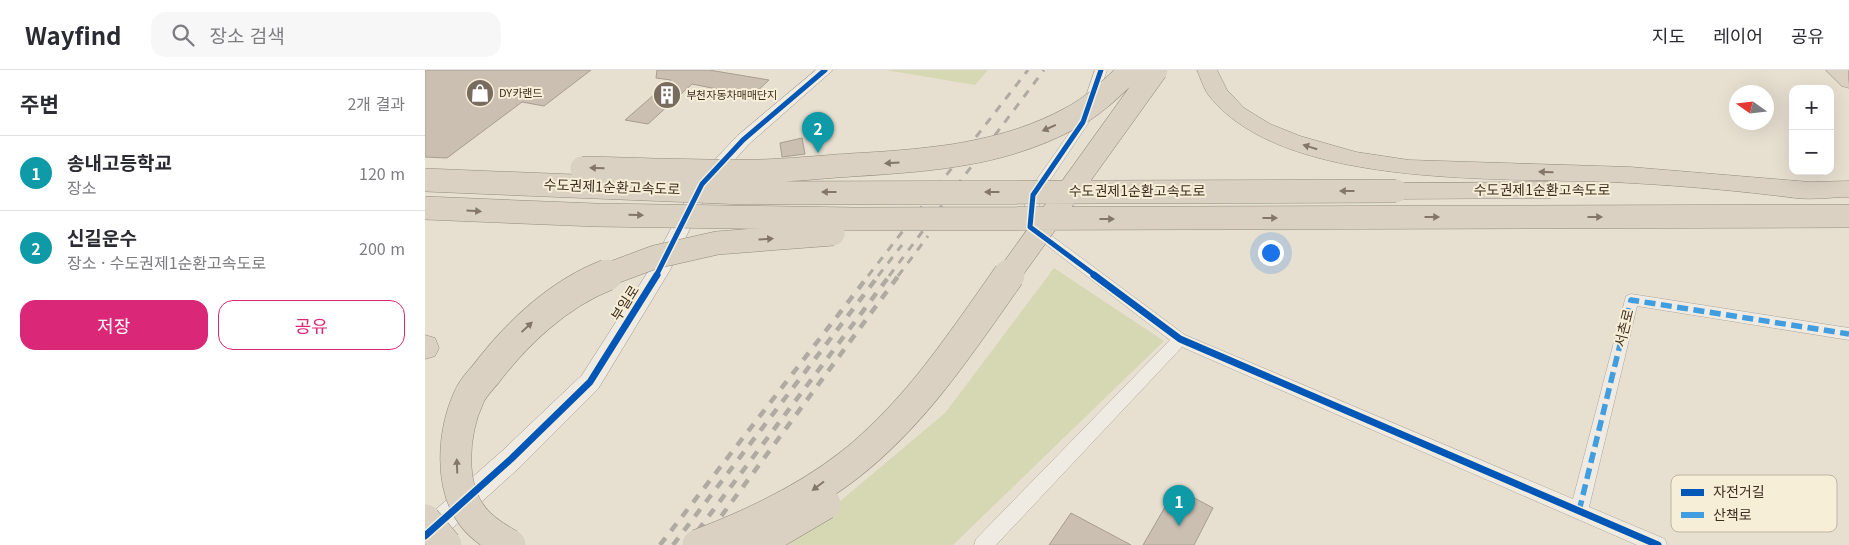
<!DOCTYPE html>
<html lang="ko">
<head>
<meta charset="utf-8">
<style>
	:root { --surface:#fff; --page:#f7f7f7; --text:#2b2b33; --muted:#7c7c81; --line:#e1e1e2; --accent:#db2777 }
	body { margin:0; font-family:Georgia,"Noto Sans KR",serif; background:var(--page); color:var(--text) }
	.controls { position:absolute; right:15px; top:15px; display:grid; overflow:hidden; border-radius:10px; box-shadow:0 5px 20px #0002 }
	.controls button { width:45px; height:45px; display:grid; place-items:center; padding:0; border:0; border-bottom:1px solid var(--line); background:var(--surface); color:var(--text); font:25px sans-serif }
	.compass { position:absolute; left:1304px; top:15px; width:45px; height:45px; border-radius:50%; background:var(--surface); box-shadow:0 5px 20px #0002; rotate:284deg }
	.you { position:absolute; left:845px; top:182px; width:18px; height:18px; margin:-12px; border:4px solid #fff; border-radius:50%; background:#1a73e8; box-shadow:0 0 0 8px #1a73e833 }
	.badge { display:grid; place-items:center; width:32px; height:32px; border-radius:50%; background:var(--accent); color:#fff; font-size:16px; font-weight:700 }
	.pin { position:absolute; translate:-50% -41px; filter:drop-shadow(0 1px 2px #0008) }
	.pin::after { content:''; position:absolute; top:26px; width:18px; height:15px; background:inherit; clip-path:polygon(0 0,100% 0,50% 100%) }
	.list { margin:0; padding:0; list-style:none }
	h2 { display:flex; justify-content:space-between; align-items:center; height:65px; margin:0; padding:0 20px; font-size:21px }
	h2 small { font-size:16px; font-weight:400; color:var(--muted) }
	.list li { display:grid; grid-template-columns:32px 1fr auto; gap:15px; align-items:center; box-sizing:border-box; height:75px; padding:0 20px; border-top:1px solid var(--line) }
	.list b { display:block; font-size:19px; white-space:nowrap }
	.list p { margin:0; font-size:16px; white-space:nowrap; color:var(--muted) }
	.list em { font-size:16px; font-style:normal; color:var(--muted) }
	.actions { display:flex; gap:10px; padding:15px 20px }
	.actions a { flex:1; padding:11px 0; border:1px solid var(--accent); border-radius:15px; text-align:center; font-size:18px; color:var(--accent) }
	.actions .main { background:var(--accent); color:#fff }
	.icon { flex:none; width:28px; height:28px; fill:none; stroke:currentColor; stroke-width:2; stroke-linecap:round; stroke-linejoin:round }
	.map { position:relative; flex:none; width:1424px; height:475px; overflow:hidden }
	header { display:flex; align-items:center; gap:30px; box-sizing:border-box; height:70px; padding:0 25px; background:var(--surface); border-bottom:1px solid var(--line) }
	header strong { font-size:24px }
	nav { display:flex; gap:28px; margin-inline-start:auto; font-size:18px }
	.search { width:350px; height:45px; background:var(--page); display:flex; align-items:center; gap:12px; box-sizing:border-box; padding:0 18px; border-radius:15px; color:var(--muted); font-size:19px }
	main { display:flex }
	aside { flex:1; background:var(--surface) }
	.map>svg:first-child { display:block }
	.green { fill:#d6d7b3 }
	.building { fill:#cbbfb2; stroke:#a89c90 }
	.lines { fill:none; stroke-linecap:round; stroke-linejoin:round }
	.street-casing { stroke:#ada599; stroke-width:1 }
	.secondary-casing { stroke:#9c958a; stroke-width:1 }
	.highway-casing { stroke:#928b80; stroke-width:1 }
	.street { fill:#efebe3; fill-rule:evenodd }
	.secondary { fill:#efebe3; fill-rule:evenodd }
	.highway { fill:#dad1c2; fill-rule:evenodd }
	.rail-far1 { stroke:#afaaa2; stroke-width:3; stroke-dasharray:8 8; stroke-linecap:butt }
	.rail { stroke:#afaaa2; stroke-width:4.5; stroke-dasharray:9 9; stroke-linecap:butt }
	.highway-bridge-far1-casing { stroke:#928b80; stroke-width:24; stroke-linecap:butt }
	.highway-bridge-casing { stroke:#928b80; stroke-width:32; stroke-linecap:butt }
	.highway-bridge-far1 { stroke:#dad1c2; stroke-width:23 }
	.highway-bridge { stroke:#dad1c2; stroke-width:31 }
	.quiet { stroke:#3f9de0; stroke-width:5.5; stroke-dasharray:11 5.5; stroke-linecap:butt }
	.cycleway-far1-casing { stroke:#f7eed8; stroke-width:8 }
	.cycleway-casing { stroke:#f7eed8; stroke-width:10 }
	.cycleway-far1 { stroke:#0057b8; stroke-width:5 }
	.cycleway { stroke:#0057b8; stroke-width:7 }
	.oneway { fill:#847769 }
	.labels { text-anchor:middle; stroke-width:4; stroke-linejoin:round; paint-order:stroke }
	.far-poi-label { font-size:11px; fill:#3d2e20; stroke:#f7eed8; text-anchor:start }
	.street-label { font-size:14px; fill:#3d2e20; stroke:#f7eed8 }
	.key { fill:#f7eed8; stroke:#bfb4a1; stroke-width:1 }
	.key-label { font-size:14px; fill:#3d2e20 }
</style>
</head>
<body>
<header>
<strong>Wayfind</strong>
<div class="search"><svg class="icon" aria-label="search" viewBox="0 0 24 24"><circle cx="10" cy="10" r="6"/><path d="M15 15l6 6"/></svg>장소 검색</div>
<nav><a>지도</a><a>레이어</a><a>공유</a></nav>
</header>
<main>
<aside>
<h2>주변<small>2개 결과</small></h2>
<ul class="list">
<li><span class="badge" style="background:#0f9aa8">1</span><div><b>송내고등학교</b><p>장소</p></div><em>120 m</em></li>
<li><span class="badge" style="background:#0f9aa8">2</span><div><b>신길운수</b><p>장소 · 수도권제1순환고속도로</p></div><em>200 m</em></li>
</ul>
<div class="actions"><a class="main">저장</a><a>공유</a></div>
</aside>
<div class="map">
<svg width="1424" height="475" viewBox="0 0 1424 475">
	<rect width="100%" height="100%" fill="#e7e0d1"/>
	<path class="green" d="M461,0H563L550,15Z
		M629,198L739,271L528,475H363L520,343Z"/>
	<path class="building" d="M0,0H166L119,36L97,32L22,88L0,87Z
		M232,0H284L344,10L327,26L267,14L223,54L200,50L246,10L231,8Z
		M377,68L380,84L357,87L355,73Z
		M751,418L788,438L769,475H718Z
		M646,443L706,475H624Z"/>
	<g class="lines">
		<defs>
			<path id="street" d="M670,0H682L664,52L615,125L612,155L760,265L1148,429L1201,226L1206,224L1424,258V270L1212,236L1164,437L1240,469L1242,475H1212L757,277L571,475H549L551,469L745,270L598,157L601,125L652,52Z"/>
			<path id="secondary" d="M391,0H408L324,74L285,117L245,200L173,319L95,397L9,475H0V449L77,381L157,305L226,197L271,110L312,66Z"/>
			<path id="highway" d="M772,0H792L802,20L819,38L845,54L875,66L931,82L984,90L1205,97L1385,112L1424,111V127C1407,127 1388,130 1371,128C1316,121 1260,116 1205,113C1091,106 863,123 785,27C779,20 776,9 772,0Z
				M1401,0H1423L1424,18L1417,16Z
				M1125,112L1133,114L1137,120L1133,126L1125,128L971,129L963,127L959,121L963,115L971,113Z
				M0,265L10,268L14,278L10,286L0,289Z"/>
		</defs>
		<use href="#street" class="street-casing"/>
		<use href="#secondary" class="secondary-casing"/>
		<use href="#highway" class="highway-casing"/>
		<use href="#street" class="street"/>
		<use href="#secondary" class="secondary"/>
		<use href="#highway" class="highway"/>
		<path class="rail-far1" d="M443,206L603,0
			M453,206L477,175
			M464,206L619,0
			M473,206L503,166"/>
		<path class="rail" d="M235,475L444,205
			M248,475L454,205
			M262,475L465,205
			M275,475L474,205"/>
		<defs>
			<path id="highway-bridge-far1" d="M157,98C216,99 276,102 335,101C366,100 396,97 426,95C500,91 578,85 644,49C668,37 687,18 706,0
				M0,110L320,123L971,121
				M0,138L171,145L429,149L1424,146
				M179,206L230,187L292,173L408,164
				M583,206L731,0"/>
			<path id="highway-bridge" d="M0,450L21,475
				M85,475C72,468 58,459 49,448C23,416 28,362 44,327C47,319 54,312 60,305C91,264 133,224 182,205
				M273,475C326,455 378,431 423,396C489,345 537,272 584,205
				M330,475L400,434"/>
		</defs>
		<use href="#highway-bridge-far1" class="highway-bridge-far1-casing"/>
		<use href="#highway-bridge" class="highway-bridge-casing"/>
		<use href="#highway-bridge-far1" class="highway-bridge-far1"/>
		<use href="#highway-bridge" class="highway-bridge"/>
		<path class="quiet" d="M1154,441L1206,230L1424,264"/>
		<defs>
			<path id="cycleway-far1" d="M231,206L277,114L318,70L400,0
				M671,206L605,157L608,125L658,52L676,0"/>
			<path id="cycleway" d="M669,205L755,269L1233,475
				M0,466L86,389L165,312L232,205"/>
		</defs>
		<use href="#cycleway-far1" class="cycleway-far1-casing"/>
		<use href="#cycleway" class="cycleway-casing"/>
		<use href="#cycleway-far1" class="cycleway-far1"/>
		<use href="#cycleway" class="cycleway"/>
	</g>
	<defs><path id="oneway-solid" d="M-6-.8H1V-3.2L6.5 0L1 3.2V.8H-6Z" transform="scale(1.25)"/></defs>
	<g class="oneway">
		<use href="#oneway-solid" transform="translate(624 58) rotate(156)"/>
		<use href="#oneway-solid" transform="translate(885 77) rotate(-163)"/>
		<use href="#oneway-solid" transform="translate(467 93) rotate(177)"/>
		<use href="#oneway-solid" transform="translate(172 98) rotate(-179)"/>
		<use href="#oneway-solid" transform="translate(1121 102) rotate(-178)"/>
		<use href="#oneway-solid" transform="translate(922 121) rotate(180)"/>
		<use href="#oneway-solid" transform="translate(404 122) rotate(180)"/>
		<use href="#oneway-solid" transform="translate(567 122) rotate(180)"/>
		<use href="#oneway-solid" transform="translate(49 141) rotate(3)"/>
		<use href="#oneway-solid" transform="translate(211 145) rotate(1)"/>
		<use href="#oneway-solid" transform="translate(1007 147)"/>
		<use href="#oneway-solid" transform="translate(1170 147)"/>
		<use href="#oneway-solid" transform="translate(845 148)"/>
		<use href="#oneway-solid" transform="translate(682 149)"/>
		<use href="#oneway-solid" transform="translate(341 169) rotate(-4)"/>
		<use href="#oneway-solid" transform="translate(102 257) rotate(-43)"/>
		<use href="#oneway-solid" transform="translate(32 396) rotate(-92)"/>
		<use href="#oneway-solid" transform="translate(393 416) rotate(143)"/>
	</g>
	<defs>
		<symbol id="shop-disc" viewBox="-11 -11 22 22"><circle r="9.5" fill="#786c5e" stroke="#f7eed8"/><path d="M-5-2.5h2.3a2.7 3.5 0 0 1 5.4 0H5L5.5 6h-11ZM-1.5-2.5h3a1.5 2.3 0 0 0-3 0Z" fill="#fff"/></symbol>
		<symbol id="building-disc" viewBox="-11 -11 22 22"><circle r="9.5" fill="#786c5e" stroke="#f7eed8"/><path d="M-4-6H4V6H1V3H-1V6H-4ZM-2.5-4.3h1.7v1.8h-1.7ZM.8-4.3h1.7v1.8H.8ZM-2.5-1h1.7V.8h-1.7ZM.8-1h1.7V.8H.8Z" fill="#fff"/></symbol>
	</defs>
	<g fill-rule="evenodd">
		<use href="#shop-disc" x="39" y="7" width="32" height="32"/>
		<use href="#building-disc" x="226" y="9" width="32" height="32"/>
	</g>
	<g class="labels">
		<g class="far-poi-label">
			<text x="74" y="27">DY카랜드</text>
			<text x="261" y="29">부천자동차매매단지</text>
		</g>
		<g class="street-label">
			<text transform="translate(187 117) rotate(2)" y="5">수도권제1순환고속도로</text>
			<text x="1117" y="125">수도권제1순환고속도로</text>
			<text x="712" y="126">수도권제1순환고속도로</text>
			<text transform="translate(200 233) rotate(-58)" y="5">부일로</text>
			<text transform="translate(1199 258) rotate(-76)" y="5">서촌로</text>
		</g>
	</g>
	<rect x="1246" y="405" width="166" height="57" rx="8" class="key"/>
	<rect x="1256" y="419" width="23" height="7" fill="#0057b8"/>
	<rect x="1256" y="442" width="23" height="6" fill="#3f9de0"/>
	<g class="key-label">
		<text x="1288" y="427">자전거길</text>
		<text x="1288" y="450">산책로</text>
	</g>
</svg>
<div class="controls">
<button>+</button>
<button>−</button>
</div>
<svg class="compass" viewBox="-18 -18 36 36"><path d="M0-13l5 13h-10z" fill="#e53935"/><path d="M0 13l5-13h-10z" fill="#7c7c81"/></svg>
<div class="you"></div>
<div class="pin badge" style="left:754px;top:456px;background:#0f9aa8">1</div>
<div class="pin badge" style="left:393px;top:83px;background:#0f9aa8">2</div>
</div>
</main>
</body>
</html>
